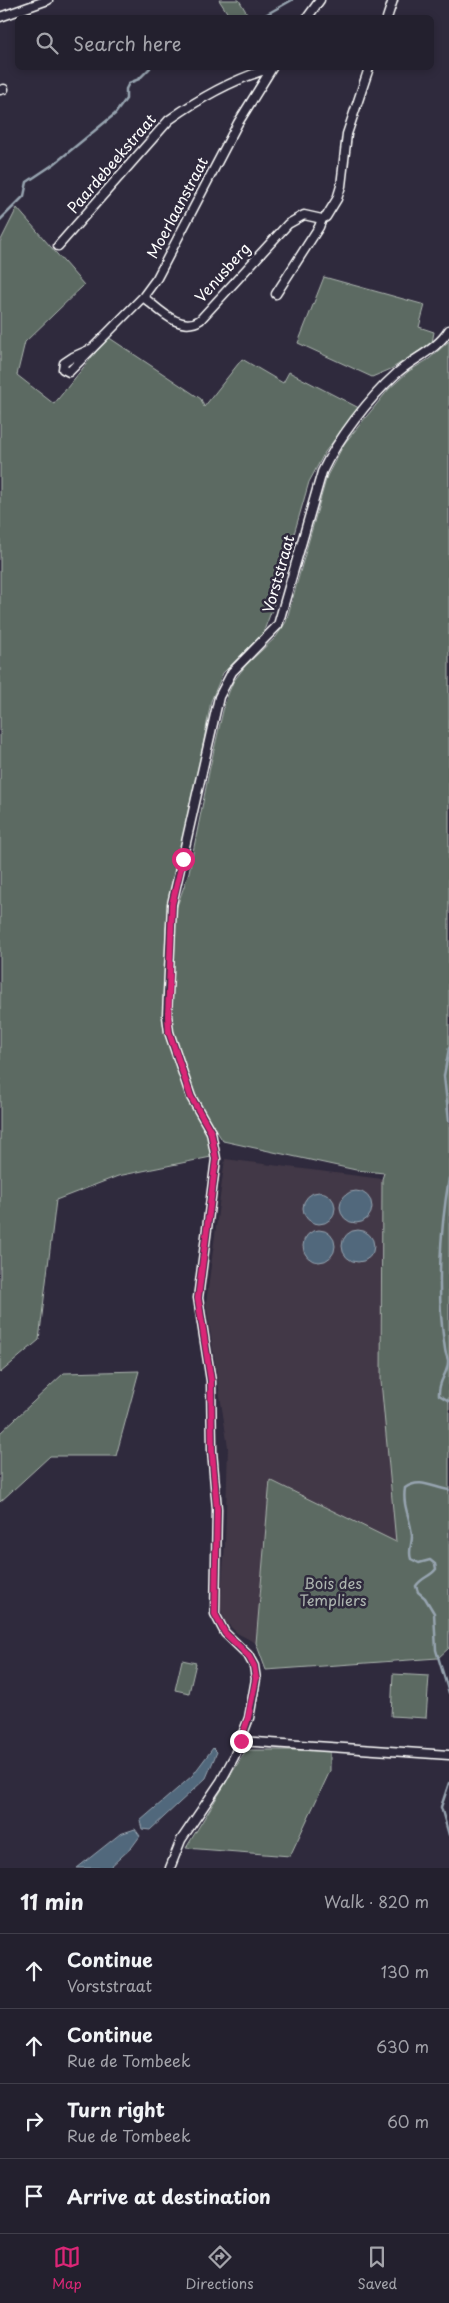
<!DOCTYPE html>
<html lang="en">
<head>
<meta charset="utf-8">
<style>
	:root { --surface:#23202e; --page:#2b2836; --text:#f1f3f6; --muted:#a3a3aa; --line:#403e4a; --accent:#db2777 }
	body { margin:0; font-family:"Playpen Sans",sans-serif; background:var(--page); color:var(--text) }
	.stop { position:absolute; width:15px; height:15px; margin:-11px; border:4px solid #db2777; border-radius:50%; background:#fff }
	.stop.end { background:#db2777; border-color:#fff; box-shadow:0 1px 5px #0008 }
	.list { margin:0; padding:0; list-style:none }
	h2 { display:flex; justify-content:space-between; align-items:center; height:65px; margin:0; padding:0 20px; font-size:21px }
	h2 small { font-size:16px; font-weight:400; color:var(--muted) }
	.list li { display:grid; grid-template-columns:32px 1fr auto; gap:15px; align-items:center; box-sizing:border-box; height:75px; padding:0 20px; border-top:1px solid var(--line) }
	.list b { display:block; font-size:19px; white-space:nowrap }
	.list p { margin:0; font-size:16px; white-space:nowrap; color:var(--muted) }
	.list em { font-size:16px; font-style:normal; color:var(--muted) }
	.icon { flex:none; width:28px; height:28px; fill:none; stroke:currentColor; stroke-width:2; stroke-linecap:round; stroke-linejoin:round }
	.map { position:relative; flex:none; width:449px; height:1868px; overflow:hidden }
	.search { position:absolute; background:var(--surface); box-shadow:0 2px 8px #0003; left:15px; right:15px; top:15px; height:55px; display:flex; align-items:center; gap:12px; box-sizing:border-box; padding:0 18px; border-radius:8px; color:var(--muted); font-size:19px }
	.sheet { height:365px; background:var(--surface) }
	nav { display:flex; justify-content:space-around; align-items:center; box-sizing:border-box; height:70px; border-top:1px solid var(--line); background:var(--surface); font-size:14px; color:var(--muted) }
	nav a { display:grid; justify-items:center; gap:2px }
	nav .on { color:var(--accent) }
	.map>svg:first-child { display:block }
	.built { fill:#433947 }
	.green { fill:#5b6b62; stroke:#adb5b0 }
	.water { fill:#51687c; stroke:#97a4b0 }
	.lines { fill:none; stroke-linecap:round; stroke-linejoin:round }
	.stream { stroke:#97a4b0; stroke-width:2.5 }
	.minor-casing { stroke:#fff; stroke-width:11 }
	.minor { stroke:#2f2a3d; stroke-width:8 }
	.route { stroke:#db2777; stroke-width:6 }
	.labels { text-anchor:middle; stroke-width:5; stroke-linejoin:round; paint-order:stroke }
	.street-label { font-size:15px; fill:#fff; stroke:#2f2a3d }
	.park-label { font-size:15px; fill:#adb5b0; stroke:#2f2a3d }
</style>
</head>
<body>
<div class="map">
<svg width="449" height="1868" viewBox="0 0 449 1868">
	<rect width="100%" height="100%" fill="#2f2a3d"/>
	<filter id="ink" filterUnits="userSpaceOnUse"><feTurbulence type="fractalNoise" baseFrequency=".02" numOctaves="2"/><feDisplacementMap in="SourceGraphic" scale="10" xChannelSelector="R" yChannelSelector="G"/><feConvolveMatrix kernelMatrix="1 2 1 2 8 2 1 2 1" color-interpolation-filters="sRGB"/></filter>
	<g filter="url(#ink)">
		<path class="built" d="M225,1159L382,1179L381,1381L396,1542L270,1480L256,1643L237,1633L225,1621L220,1607L225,1546L228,1447L206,1304Z"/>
		<path class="green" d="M219,0H239L248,15L244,17H230Z
			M17,208L84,285L25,342L17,375L54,404L108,337L201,399L204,407L242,359L283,383L289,372L359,408L325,452L309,482L273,607L263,633L223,673L211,701L190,817L166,928L165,1018L173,1034L171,1011L176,909L189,872L210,767L225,702L233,682L246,665L276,637L286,622L327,476L344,444L389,389L409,371L429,359L449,341V1648L438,1658L266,1670L256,1643L270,1480L396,1542L381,1381L382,1179L384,1173L356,1170L223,1141L199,1104L206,1120L211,1157L118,1176L56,1200L39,1340L0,1373V242Z
			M324,277L425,305L419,327L434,332L432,343L391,369L372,377L298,343Z
			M139,1371L116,1456H50L0,1502V1433L64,1373Z
			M182,1660L196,1663L189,1693L175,1690Z
			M393,1674L429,1676L426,1718L391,1716Z
			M246,1750H330V1771L290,1856L186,1848Z"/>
		<path class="water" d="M340 1207a16 16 0 1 1 32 0a16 16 0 1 1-32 0Z
			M303 1208a16 16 0 1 1 32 0a16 16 0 1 1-32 0Z
			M303 1246a16 16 0 1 1 32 0a16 16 0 1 1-32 0Z
			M342 1246a16 16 0 1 1 32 0a16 16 0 1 1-32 0Z
			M213,1748L217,1752L206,1778L150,1830L142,1829L140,1821L192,1776Z
			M135,1829L140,1836L132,1847L109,1868H77L120,1834Z"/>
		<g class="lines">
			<path class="stream" d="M260,18L292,0
				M0,220L24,196L27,182L54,164L115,114L126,99V89L129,83L139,79L150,68
				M449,1048L444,1076L449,1121
				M449,1178C440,1231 436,1295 445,1349C445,1352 447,1356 448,1360C449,1374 438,1379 439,1395L449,1401
				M449,1490C433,1488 420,1477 405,1488C402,1507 411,1518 412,1536C412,1545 408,1551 411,1559L419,1563L430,1560L435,1564L436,1569C430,1577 422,1577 416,1586L418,1592L425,1598L434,1613L436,1650L449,1693
				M449,1783L441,1807L449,1835"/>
			<defs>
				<path id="minor" d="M0,17L48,0
					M307,18L320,0
					M387,18L393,0
					M0,90L4,89
					M58,246L169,120C200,98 236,78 272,68
					M276,294L319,227L322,219L326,217L337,199L341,186L347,134L369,68
					M143,297C159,309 180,333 200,320L288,224L304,215L322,219
					M91,349L73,357L64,363L63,369L69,372L143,297L157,278L238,123L272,68
					M241,1741L449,1755
					M170,1868L181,1840L221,1781L234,1757L249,1718L256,1679L254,1666L248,1655L225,1633L215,1614L217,1509L212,1451L211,1381L198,1298L216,1159L211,1132L191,1097L169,1032L167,1016L172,904L219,697L232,672L278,625L322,472C337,440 369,398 396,374C413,358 436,351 449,330"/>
			</defs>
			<use href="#minor" class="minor-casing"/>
			<use href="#minor" class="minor"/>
		</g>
	</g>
	<g class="lines" filter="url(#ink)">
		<path class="route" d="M183,859L172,904L168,1016L169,1032L191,1097L211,1132L216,1159L198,1298L211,1381L212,1451L217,1509L215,1614L225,1633L248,1655L254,1666L256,1679L248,1718L241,1741"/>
	</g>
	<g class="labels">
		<g class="street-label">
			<text transform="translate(112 164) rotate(-49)" y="5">Paardebeekstraat</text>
			<text transform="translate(178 208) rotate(-62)" y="5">Moerlaanstraat</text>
			<text transform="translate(223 273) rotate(-48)" y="5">Venusberg</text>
			<text transform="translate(279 574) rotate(-74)" y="5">Vorststraat</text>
		</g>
		<g class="park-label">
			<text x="333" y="1589">Bois des<tspan x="333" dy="17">Templiers</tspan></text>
		</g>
	</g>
</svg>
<div class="stop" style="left:183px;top:859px"></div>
<div class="stop end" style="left:241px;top:1741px"></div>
<div class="search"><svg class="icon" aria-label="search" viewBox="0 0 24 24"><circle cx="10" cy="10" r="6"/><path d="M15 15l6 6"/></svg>Search here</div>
</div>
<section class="sheet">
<h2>11 min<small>Walk · 820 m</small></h2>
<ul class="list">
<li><svg class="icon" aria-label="ahead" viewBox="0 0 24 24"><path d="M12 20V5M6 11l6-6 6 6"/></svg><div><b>Continue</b><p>Vorststraat</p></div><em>130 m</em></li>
<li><svg class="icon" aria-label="ahead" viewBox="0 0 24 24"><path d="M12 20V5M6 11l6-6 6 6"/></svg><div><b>Continue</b><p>Rue de Tombeek</p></div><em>630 m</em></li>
<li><svg class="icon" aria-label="right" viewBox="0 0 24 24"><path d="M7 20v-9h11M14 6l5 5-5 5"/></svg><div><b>Turn right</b><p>Rue de Tombeek</p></div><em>60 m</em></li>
<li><svg class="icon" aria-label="arrive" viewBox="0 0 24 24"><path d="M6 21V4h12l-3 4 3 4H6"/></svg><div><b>Arrive at destination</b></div></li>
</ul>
</section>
<nav>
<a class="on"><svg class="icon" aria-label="map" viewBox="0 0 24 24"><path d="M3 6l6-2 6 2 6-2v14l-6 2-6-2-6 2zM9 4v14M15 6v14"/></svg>Map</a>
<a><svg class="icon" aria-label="directions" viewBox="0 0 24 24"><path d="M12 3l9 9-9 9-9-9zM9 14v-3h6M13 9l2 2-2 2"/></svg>Directions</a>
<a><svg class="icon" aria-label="saved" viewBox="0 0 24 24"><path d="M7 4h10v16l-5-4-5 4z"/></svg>Saved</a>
</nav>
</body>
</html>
